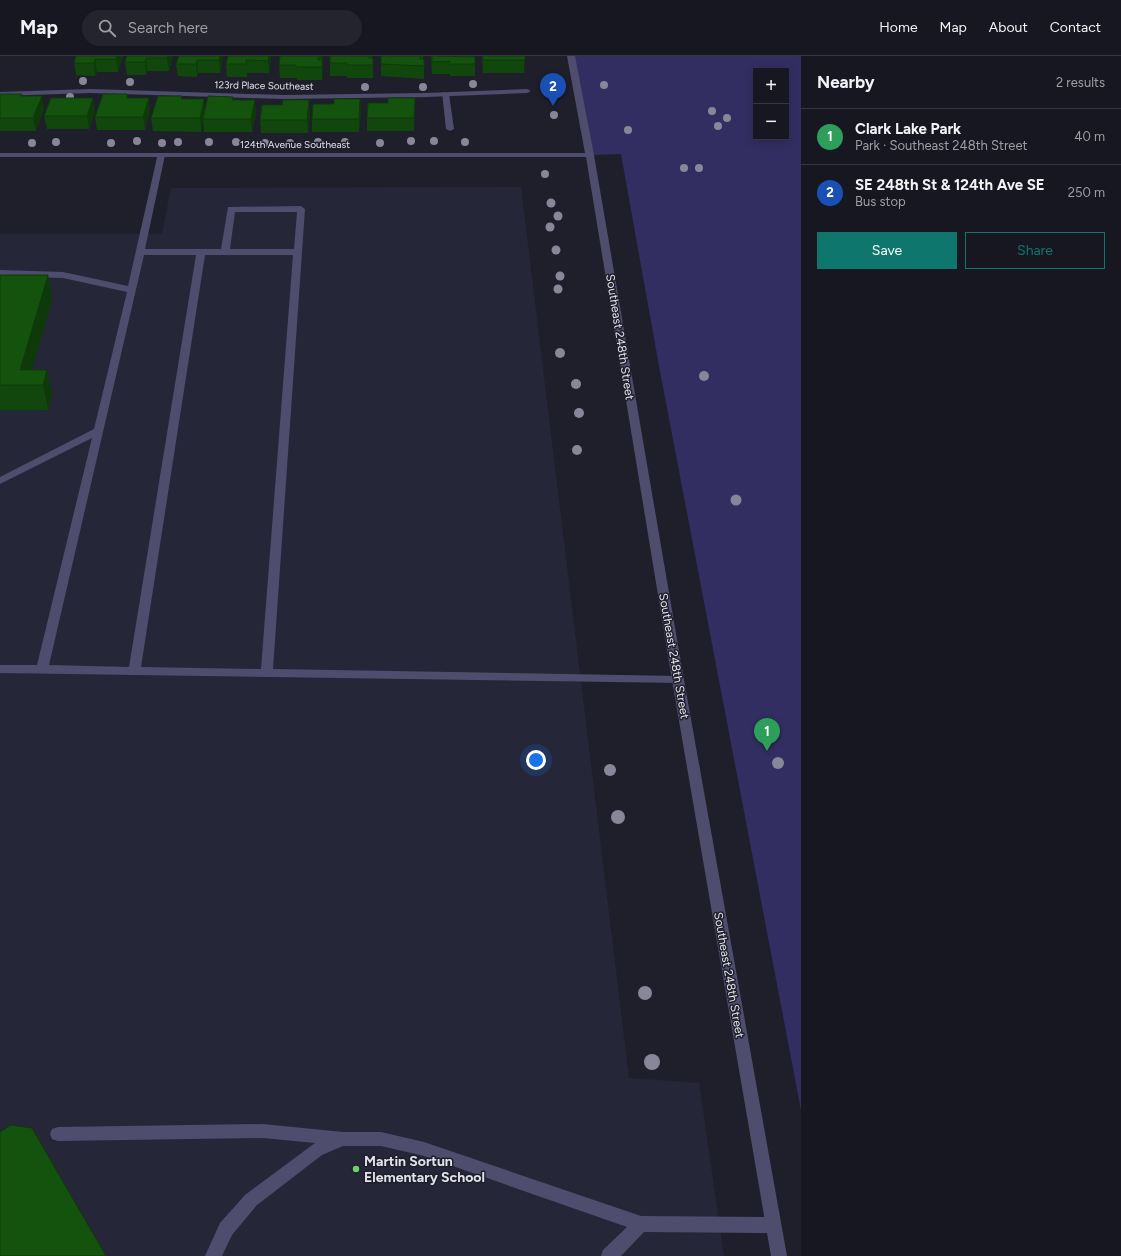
<!DOCTYPE html>
<html lang="en">
<head>
<meta charset="utf-8">
<style>
	:root { --surface:#171721; --page:#24242e; --text:#f1f3f6; --muted:#9e9fa5; --line:#36363f; --accent:#0f766e }
	body { margin:0; font-family:Figtree,sans-serif; background:var(--page); color:var(--text) }
	.controls { position:absolute; right:12px; top:12px; display:grid; overflow:hidden; border-radius:0px; box-shadow:0 2px 10px #0003 }
	.controls button { width:36px; height:36px; display:grid; place-items:center; padding:0; border:0; border-bottom:1px solid var(--line); background:var(--surface); color:var(--text); font:20px sans-serif }
	.you { position:absolute; left:536px; top:704px; width:14px; height:14px; margin:-10px; border:3px solid #fff; border-radius:50%; background:#1a73e8; box-shadow:0 0 0 6px #1a73e833 }
	.badge { display:grid; place-items:center; width:26px; height:26px; border-radius:50%; background:var(--accent); color:#fff; font-size:13px; font-weight:700 }
	.pin { position:absolute; translate:-50% -33px; filter:drop-shadow(0 1px 2px #0008) }
	.pin::after { content:''; position:absolute; top:21px; width:14px; height:12px; background:inherit; clip-path:polygon(0 0,100% 0,50% 100%) }
	.list { margin:0; padding:0; list-style:none }
	h2 { display:flex; justify-content:space-between; align-items:center; height:52px; margin:0; padding:0 16px; font-size:17px }
	h2 small { font-size:13px; font-weight:400; color:var(--muted) }
	.list li { display:grid; grid-template-columns:26px 1fr auto; gap:12px; align-items:center; box-sizing:border-box; height:56px; padding:0 16px; border-top:1px solid var(--line) }
	.list b { display:block; font-size:15px; white-space:nowrap }
	.list p { margin:0; font-size:13px; white-space:nowrap; color:var(--muted) }
	.list em { font-size:13px; font-style:normal; color:var(--muted) }
	.actions { display:flex; gap:8px; padding:12px 16px }
	.actions a { flex:1; padding:9px 0; border:1px solid var(--accent); border-radius:0px; text-align:center; font-size:14px; color:var(--accent) }
	.actions .main { background:var(--accent); color:#fff }
	.icon { flex:none; width:22px; height:22px; fill:none; stroke:currentColor; stroke-width:2; stroke-linecap:round; stroke-linejoin:round }
	.map { position:relative; flex:none; width:801px; height:1200px; overflow:hidden }
	header { display:flex; align-items:center; gap:24px; box-sizing:border-box; height:56px; padding:0 20px; background:var(--surface); border-bottom:1px solid var(--line) }
	header strong { font-size:19px }
	nav { display:flex; gap:22px; margin-inline-start:auto; font-size:14px }
	.search { width:280px; height:36px; background:var(--page); display:flex; align-items:center; gap:10px; box-sizing:border-box; padding:0 14px; border-radius:22px; color:var(--muted); font-size:15px }
	main { display:flex }
	aside { flex:1; background:var(--surface) }
	.map>svg:first-child { display:block }
	.built { fill:#262639 }
	.green { fill:#332e61; fill-rule:evenodd }
	.lines { fill:none; stroke-linecap:round; stroke-linejoin:round }
	.service { fill:#4e4d6d; fill-rule:evenodd }
	.minor { fill:#4e4d6d; fill-rule:evenodd }
	.tertiary { fill:#4e4d6d; fill-rule:evenodd }
	.tree { fill:#878799 }
	.wall { fill:#11470c }
	.shaded-wall { fill:#0e3a0a }
	.building { fill:#14530e; stroke:#0e3a0a }
	.poi-dot { fill:#6dd362; stroke:#1f1f2c; stroke-width:1.5 }
	.labels { text-anchor:middle; stroke-width:3; stroke-linejoin:round; paint-order:stroke }
	.far-street-label { font-size:10px; fill:#e2e2eb; stroke:#1f1f2c }
	.street-label { font-size:12px; fill:#e2e2eb; stroke:#1f1f2c }
	.near-poi-label { font-size:14px; font-weight:bold; fill:#e2e2eb; stroke:#1f1f2c; text-anchor:start }
</style>
</head>
<body>
<header>
<strong>Map</strong>
<div class="search"><svg class="icon" aria-label="search" viewBox="0 0 24 24"><circle cx="10" cy="10" r="6"/><path d="M15 15l6 6"/></svg>Search here</div>
<nav><a>Home</a><a>Map</a><a>About</a><a>Contact</a></nav>
</header>
<main>
<div class="map">
<svg width="801" height="1200" viewBox="0 0 801 1200">
	<rect width="100%" height="100%" fill="#1f1f2c"/>
	<path class="built" d="M521,131L629,1022L699,1027L724,1200H0V178H162L171,132Z"/>
	<path class="green" d="M571,0H801V1054L659,310L621,98L590,99ZM756,15H786V81H756Z"/>
	<g class="lines">
		<path class="service" d="M442,36L449,38L454,73L450,75L446,73Z
			M158,97L165,99L145,193H221L228,151L301,150L305,153L273,613L678,620L682,621L684,624L682,627L0,617V609H37L92,382L0,428V421L94,373L127,236L63,222L0,220V214L63,216L128,230ZM235,156H297L294,193H230ZM144,199H196L129,611L49,609ZM205,199H293L261,613L141,611Z
			M263,1068L343,1076H381L424,1086L641,1160L773,1161L779,1163L781,1169L779,1175L773,1177L644,1176L621,1200H601L603,1194L627,1171L424,1100L381,1090H343L322,1099L257,1149L232,1179L222,1200H205L220,1167L245,1139L315,1087L263,1082L58,1085L52,1083L50,1078L52,1073L58,1071Z"/>
		<path class="minor" d="M90,33L284,39L426,37L527,33L531,35L527,37L426,41L284,43L90,37L0,40V36Z"/>
		<path class="tertiary" d="M567,0H575L594,99L684,624L787,1200H771L672,624L586,101H0V97H585Z"/>
	</g>
	<g class="tree">
		<circle cx="83" cy="25" r="4"/>
		<circle cx="130" cy="26" r="4"/>
		<circle cx="473" cy="28" r="4"/>
		<circle cx="549" cy="29" r="4"/>
		<circle cx="604" cy="29" r="4"/>
		<circle cx="365" cy="31" r="4"/>
		<circle cx="423" cy="31" r="4"/>
		<circle cx="70" cy="41" r="4"/>
		<circle cx="712" cy="55" r="4"/>
		<circle cx="554" cy="59" r="4"/>
		<circle cx="727" cy="62" r="4"/>
		<circle cx="718" cy="70" r="4"/>
		<circle cx="628" cy="74" r="4"/>
		<circle cx="137" cy="85" r="4"/>
		<circle cx="411" cy="85" r="4"/>
		<circle cx="434" cy="85" r="4"/>
		<circle cx="56" cy="86" r="4"/>
		<circle cx="178" cy="86" r="4"/>
		<circle cx="209" cy="86" r="4"/>
		<circle cx="236" cy="86" r="4"/>
		<circle cx="318" cy="86" r="4"/>
		<circle cx="345" cy="86" r="4"/>
		<circle cx="465" cy="86" r="4"/>
		<circle cx="32" cy="87" r="4"/>
		<circle cx="111" cy="87" r="4"/>
		<circle cx="162" cy="87" r="4"/>
		<circle cx="265" cy="87" r="4"/>
		<circle cx="290" cy="87" r="4"/>
		<circle cx="380" cy="87" r="4"/>
		<circle cx="684" cy="112" r="4"/>
		<circle cx="699" cy="112" r="4"/>
		<circle cx="545" cy="118" r="4"/>
		<circle cx="551" cy="147" r="4.5"/>
		<circle cx="558" cy="160" r="4.5"/>
		<circle cx="550" cy="171" r="4.5"/>
		<circle cx="556" cy="194" r="4.5"/>
		<circle cx="560" cy="220" r="4.5"/>
		<circle cx="558" cy="233" r="4.5"/>
		<circle cx="560" cy="297" r="5"/>
		<circle cx="704" cy="320" r="5"/>
		<circle cx="576" cy="328" r="5"/>
		<circle cx="579" cy="357" r="5"/>
		<circle cx="577" cy="394" r="5"/>
		<circle cx="736" cy="444" r="5.5"/>
		<circle cx="778" cy="707" r="6"/>
		<circle cx="610" cy="714" r="6"/>
		<circle cx="618" cy="761" r="7"/>
		<circle cx="645" cy="937" r="7"/>
		<circle cx="652" cy="1006" r="8"/>
	</g>
	<path class="wall" d="M76,0H123L118,16H97L95,20L76,19L74,7Z
		M127,0H173L169,15H147L146,19H127L125,6Z
		M179,0H223L220,17H198L197,21L178,20L176,8Z
		M228,0H271L269,17H247V21H227L226,8Z
		M280,0H323L322,24H297V22H280L279,9Z
		M330,0H372V2H373V22H347V20H330Z
		M381,0H423L424,10V23L381,20Z
		M431,0H474L475,8V20H450V18H432Z
		M482,0H525L524,17H483Z
		M0,38L22,40L44,53L36,75H0Z
		M127,38L128,42L150,55L145,74H97L95,61Z
		M233,41V44L256,57L252,76H204L203,64L201,76L153,75L151,62L183,43L205,55Z
		M415,42L414,75H367V62L388,47Z
		M95,55L89,73H47L44,60Z
		M361,56L359,76H312V63Z
		M310,57L308,77H261L260,64Z
		M0,219H48L52,243L32,314H47L52,339L48,354H0Z"/>
	<path class="shaded-wall" d="M117,0H123L118,16L116,3Z
		M168,0H173L169,15L167,2Z
		M220,0H223L220,17L219,4Z
		M269,0H271V1L269,17L268,5Z
		M322,0H323V17L322,24Z
		M146,2L147,15L146,19L145,6Z
		M95,3L97,16L95,20L94,7Z
		M197,4L198,17L197,21L196,8Z
		M42,40L44,53L36,75L33,62Z
		M93,42L95,55L89,73L87,60Z
		M149,42L150,55L145,74L143,61Z
		M204,43L205,56L201,76L200,62Z
		M360,43L361,56L359,76V63Z
		M255,44L256,57L252,76L251,63Z
		M309,44L310,57L308,77L307,64Z
		M48,219L52,243L28,329L20,314Z
		M47,314L52,339L48,354L43,329Z"/>
	<path class="building" d="M76,0H117L116,3H95L94,7H74Z
		M127,0H168L167,2H146L145,6H125Z
		M179,0H220L219,4H197L196,8H176Z
		M228,0H269L268,5L246,4V8H226Z
		M280,0H322V1H318V4H322V11H296V9H279Z
		M330,0H369V2H373V9H347V7H330Z
		M381,0H420V3H424V10L381,8Z
		M432,0L475,1V8H450V5L432,6Z
		M483,0H525V4H483Z
		M0,38H22L21,40H42L33,62H0Z
		M103,38H127V42H149L143,61H95Z
		M158,40H182L181,43H204L200,62H151Z
		M208,40L233,41L232,44H255L251,63H203Z
		M51,42H93L87,60H44Z
		M388,42H415L414,62H367L368,47H388Z
		M334,43H360L359,63H312L313,48H334Z
		M283,44H309L307,64H260L262,49H282Z
		M0,219H48L20,314H47L43,329H0Z
		M11,1069L32,1072L106,1200H0V1076Z"/>
	<circle class="poi-dot" cx="356" cy="1113" r="4"/>
	<g class="labels">
		<g class="far-street-label">
			<text transform="translate(264 29) rotate(1)" y="4">123rd Place Southeast</text>
			<text x="295" y="92">124th Avenue Southeast</text>
		</g>
		<g class="street-label">
			<text transform="translate(620 281) rotate(81)" y="4">Southeast 248th Street</text>
			<text transform="translate(674 600) rotate(80)" y="4">Southeast 248th Street</text>
			<text transform="translate(729 919) rotate(80)" y="4">Southeast 248th Street</text>
		</g>
		<g class="near-poi-label">
			<text x="364" y="1110">Martin Sortun<tspan x="364" dy="16">Elementary School</tspan></text>
		</g>
	</g>
</svg>
<div class="controls">
<button>+</button>
<button>−</button>
</div>
<div class="you"></div>
<div class="pin badge" style="left:767px;top:695px;background:#2e9e5b">1</div>
<div class="pin badge" style="left:553px;top:50px;background:#1a4fb4">2</div>
</div>
<aside>
<h2>Nearby<small>2 results</small></h2>
<ul class="list">
<li><span class="badge" style="background:#2e9e5b">1</span><div><b>Clark Lake Park</b><p>Park · Southeast 248th Street</p></div><em>40 m</em></li>
<li><span class="badge" style="background:#1a4fb4">2</span><div><b>SE 248th St &amp; 124th Ave SE</b><p>Bus stop</p></div><em>250 m</em></li>
</ul>
<div class="actions"><a class="main">Save</a><a>Share</a></div>
</aside>
</main>
</body>
</html>
